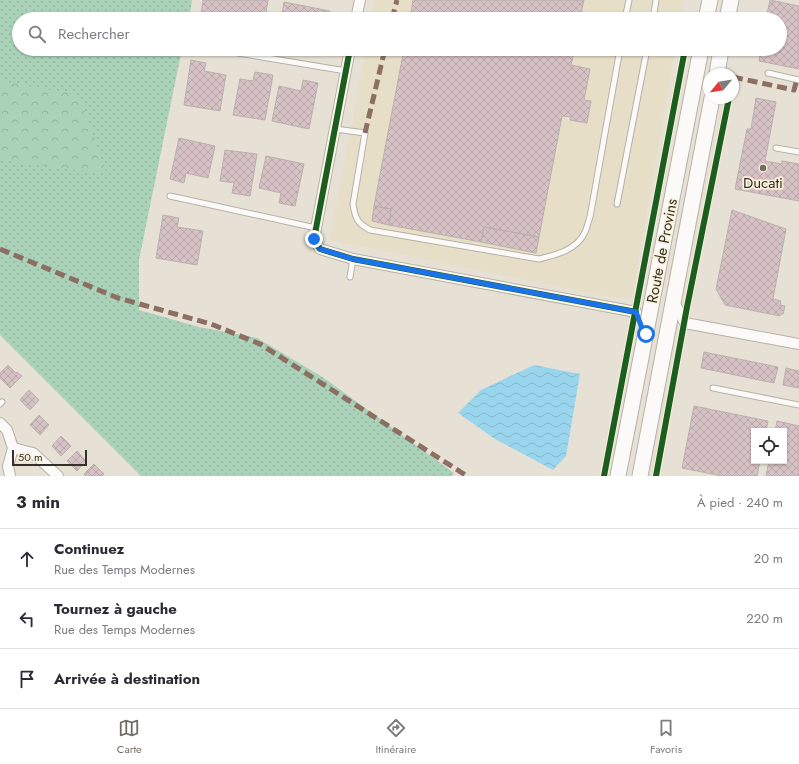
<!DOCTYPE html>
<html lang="fr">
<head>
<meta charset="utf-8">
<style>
	:root { --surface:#fff; --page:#f2f2f3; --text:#2b2b33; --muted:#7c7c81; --line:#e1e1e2; --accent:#736e65 }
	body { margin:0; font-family:Jost,sans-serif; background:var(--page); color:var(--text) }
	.controls { position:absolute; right:12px; bottom:12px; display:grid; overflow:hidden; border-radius:0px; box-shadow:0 1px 3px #0004 }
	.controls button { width:36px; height:36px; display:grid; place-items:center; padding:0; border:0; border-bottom:1px solid var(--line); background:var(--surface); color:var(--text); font:20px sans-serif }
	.compass { position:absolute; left:703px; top:68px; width:36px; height:36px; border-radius:50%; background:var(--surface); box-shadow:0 1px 3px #0004; rotate:240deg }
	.scale { position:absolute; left:12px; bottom:10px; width:75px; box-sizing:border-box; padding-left:4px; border:2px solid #343028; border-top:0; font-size:11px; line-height:14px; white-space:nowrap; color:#343028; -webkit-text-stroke:3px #fbf2db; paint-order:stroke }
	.stop { position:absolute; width:12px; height:12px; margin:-9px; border:3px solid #1a73e8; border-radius:50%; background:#fff }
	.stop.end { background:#1a73e8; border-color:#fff; box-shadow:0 1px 4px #0008 }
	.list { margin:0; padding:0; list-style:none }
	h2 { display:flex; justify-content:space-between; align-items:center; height:52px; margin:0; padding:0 16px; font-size:17px }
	h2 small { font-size:13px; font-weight:400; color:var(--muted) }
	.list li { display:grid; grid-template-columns:26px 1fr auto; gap:12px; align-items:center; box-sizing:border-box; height:60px; padding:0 16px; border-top:1px solid var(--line) }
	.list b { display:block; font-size:15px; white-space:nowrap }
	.list p { margin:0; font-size:13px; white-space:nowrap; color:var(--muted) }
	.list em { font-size:13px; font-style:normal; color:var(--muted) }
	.icon { flex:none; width:22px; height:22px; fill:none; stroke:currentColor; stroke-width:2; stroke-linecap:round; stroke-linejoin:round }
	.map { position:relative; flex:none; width:799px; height:476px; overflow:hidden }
	.search { position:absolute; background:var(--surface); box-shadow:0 1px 3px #0004; left:12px; right:12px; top:12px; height:44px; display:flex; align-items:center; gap:10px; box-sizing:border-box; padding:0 14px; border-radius:22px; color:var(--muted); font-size:15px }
	.sheet { height:232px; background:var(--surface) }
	nav { display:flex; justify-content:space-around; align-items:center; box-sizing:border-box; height:56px; border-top:1px solid var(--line); background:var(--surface); font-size:11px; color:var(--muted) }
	nav a { display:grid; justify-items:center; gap:2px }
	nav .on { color:var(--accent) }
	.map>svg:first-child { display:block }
	.built { fill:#e7dec8 }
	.grass { fill:url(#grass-dots) }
	.forest { fill:url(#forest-crowns) }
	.water { fill:url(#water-waves) }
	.building { fill:url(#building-cross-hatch); stroke:#b9b1ae }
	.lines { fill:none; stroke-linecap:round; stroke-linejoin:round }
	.service-casing { stroke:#b6b1a7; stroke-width:7 }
	.minor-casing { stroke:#b6b1a7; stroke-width:12 }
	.primary-casing { stroke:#b6b1a7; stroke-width:17 }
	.service { stroke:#fbfaf9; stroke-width:5 }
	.minor { stroke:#fbfaf9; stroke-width:10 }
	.primary { stroke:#fbfaf9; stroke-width:15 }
	.quiet { stroke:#8d6e63; stroke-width:5; stroke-dasharray:10 5; stroke-linecap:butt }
	.cycleway-casing { stroke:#fbf2db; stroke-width:8 }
	.cycleway { stroke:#1b5e20; stroke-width:6 }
	.route { stroke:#1a73e8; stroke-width:5 }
	.poi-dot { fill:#736e65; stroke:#fbf2db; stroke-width:1.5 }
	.labels { text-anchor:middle; stroke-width:3.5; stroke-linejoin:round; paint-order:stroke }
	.poi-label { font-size:15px; fill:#343028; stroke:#fbf2db }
	.street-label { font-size:15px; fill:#343028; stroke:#fbf2db }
</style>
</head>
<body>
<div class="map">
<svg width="799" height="476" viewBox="0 0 799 476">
	<defs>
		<pattern id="grass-dots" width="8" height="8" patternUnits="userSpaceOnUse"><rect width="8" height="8" fill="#a9d2b9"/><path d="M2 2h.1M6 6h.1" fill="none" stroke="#92b59f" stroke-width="1.8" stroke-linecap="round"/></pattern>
		<pattern id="forest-crowns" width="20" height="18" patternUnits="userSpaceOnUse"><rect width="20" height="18" fill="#a9d2b9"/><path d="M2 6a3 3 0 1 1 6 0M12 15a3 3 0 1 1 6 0" fill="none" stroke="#92b59f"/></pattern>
		<pattern id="water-waves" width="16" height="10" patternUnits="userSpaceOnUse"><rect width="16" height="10" fill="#99d6ee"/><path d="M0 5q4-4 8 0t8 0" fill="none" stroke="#84b8cc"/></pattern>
		<pattern id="building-cross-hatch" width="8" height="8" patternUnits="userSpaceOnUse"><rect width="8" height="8" fill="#d6c1c4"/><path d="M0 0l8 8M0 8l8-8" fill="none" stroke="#b8a6a8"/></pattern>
	</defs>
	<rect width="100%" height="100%" fill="#e7e1d5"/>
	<path class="built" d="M375,0H683L680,19H372Z
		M366,49H675L632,298H615L330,240Z"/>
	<path class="grass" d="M0,0H192L189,19H19V49H182L139,260V310L199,327L257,338L324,378L454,473L452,476H141L0,335Z"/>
	<path class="forest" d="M0,81L79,95L107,174L0,160Z"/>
	<path class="water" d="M534,365L580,374L566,456L553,470L495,439L458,413L481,390Z"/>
	<path class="building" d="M203,0H268L265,19H200Z
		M413,0H584L580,19H410Z
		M770,0L799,6V69L759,61L761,49H780V19H766Z
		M284,2L330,11L328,19H281Z
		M308,49H323L322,55L307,52Z
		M404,49H575L571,65L590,69L584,100L591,101L587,123L570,120L571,117L562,116L539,237L484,227L481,242L389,225L391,209L374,206Z
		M191,60L206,63L204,71L226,75L220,111L184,105Z
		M255,72L273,75L265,120L233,115L240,79L253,81Z
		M303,80L318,83L309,129L272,121L279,86L301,91Z
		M756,98L776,102L765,161L782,164V161L799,164V201L735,189L747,129H751Z
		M179,138L215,146L208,178L186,173L184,183L170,179Z
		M225,150L257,154L250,196L232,193L234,183L220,181Z
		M266,156L304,164L295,206L279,203L281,193L259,188Z
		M374,206L391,209L389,225L372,221Z
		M732,210L786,229L773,299L781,301L780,305L785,306L783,314H780V316L725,305L716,289Z
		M163,215L179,218L177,227L203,231L197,265L156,258Z
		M484,227L539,237L536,253L481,242Z
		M704,352L778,367L774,383L701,368Z
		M8,365L16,373L17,372L22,376L10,388L0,378V373Z
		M786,368L799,371V388L783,385Z
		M29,390L39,400L30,410L20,400Z
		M694,406L768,421L766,431H754V461H760L757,476H722L682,468Z
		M39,415L49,425L40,435L30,425Z
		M777,421L799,426V476H766L769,461H784V431H775Z
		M61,436L71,446L61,456L52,446Z
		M77,451L86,461L77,471L67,461Z
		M94,464L104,474L102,476H86L84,474Z"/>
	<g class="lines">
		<defs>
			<path id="service" d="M625,19L629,0
				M653,19L656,0
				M214,49L346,71
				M768,73L799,80
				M335,129L365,133L353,204C355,218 357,223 370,230L539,259C556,255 577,250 585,232C587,228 588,222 590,217L620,49
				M776,148L799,152
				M170,196L316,228
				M617,204L647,49
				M350,277L353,259
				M713,388L799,405
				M0,404L2,402"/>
			<path id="minor" d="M356,19L360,0
				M350,49L314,239L320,249L353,259L636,312
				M673,300L685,323L799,344
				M0,423L7,430L13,448L8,466L10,476
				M13,448L33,453L58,476"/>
			<path id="primary" d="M706,19L710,0
				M727,19L731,0
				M717,74L721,49
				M618,476L701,49
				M640,476L712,98"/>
		</defs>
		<use href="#service" class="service-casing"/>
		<use href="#minor" class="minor-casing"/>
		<use href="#primary" class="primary-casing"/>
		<use href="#service" class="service"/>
		<use href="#minor" class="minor"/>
		<use href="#primary" class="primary"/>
		<path class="quiet" d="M392,19L397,0
			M733,77L794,90L797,79
			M365,133L385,49
			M0,249L118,298L211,324L260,344L467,476"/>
		<defs>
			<path id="cycleway" d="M350,49L314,239L320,249L353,259L636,312
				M604,476L685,49
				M656,476L687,307L729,98"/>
		</defs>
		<use href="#cycleway" class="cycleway-casing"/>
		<use href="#cycleway" class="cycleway"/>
	</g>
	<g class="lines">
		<path class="route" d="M314,239L320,249L353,259L636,312L642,328L646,334"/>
	</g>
	<circle class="poi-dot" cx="763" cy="168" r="4"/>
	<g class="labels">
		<g class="poi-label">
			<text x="763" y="188">Ducati</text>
		</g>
		<g class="street-label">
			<text transform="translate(662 251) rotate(-79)" y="5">Route de Provins</text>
		</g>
	</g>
</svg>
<div class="controls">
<button><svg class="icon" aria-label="locate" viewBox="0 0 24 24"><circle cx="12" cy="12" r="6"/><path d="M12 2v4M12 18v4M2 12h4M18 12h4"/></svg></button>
</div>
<svg class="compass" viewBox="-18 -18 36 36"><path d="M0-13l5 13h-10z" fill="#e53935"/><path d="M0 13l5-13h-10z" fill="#7c7c81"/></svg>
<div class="scale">50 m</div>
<div class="stop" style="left:646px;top:334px"></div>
<div class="stop end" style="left:314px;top:239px"></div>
<div class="search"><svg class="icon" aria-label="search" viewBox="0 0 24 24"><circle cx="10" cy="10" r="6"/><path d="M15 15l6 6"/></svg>Rechercher</div>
</div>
<section class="sheet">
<h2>3 min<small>À pied · 240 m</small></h2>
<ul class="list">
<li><svg class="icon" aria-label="ahead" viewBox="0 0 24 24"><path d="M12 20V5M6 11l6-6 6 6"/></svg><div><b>Continuez</b><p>Rue des Temps Modernes</p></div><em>20 m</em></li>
<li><svg class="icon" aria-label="left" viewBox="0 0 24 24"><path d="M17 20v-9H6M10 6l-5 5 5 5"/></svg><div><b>Tournez à gauche</b><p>Rue des Temps Modernes</p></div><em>220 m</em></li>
<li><svg class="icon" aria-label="arrive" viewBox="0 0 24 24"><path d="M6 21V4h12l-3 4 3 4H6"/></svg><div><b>Arrivée à destination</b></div></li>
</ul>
</section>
<nav>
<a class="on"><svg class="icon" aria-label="map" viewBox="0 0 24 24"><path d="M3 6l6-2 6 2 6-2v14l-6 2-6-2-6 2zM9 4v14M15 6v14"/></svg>Carte</a>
<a><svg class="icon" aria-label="directions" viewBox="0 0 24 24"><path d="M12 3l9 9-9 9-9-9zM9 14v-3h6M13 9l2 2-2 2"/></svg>Itinéraire</a>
<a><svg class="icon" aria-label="saved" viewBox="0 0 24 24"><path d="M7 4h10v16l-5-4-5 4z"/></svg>Favoris</a>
</nav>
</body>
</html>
